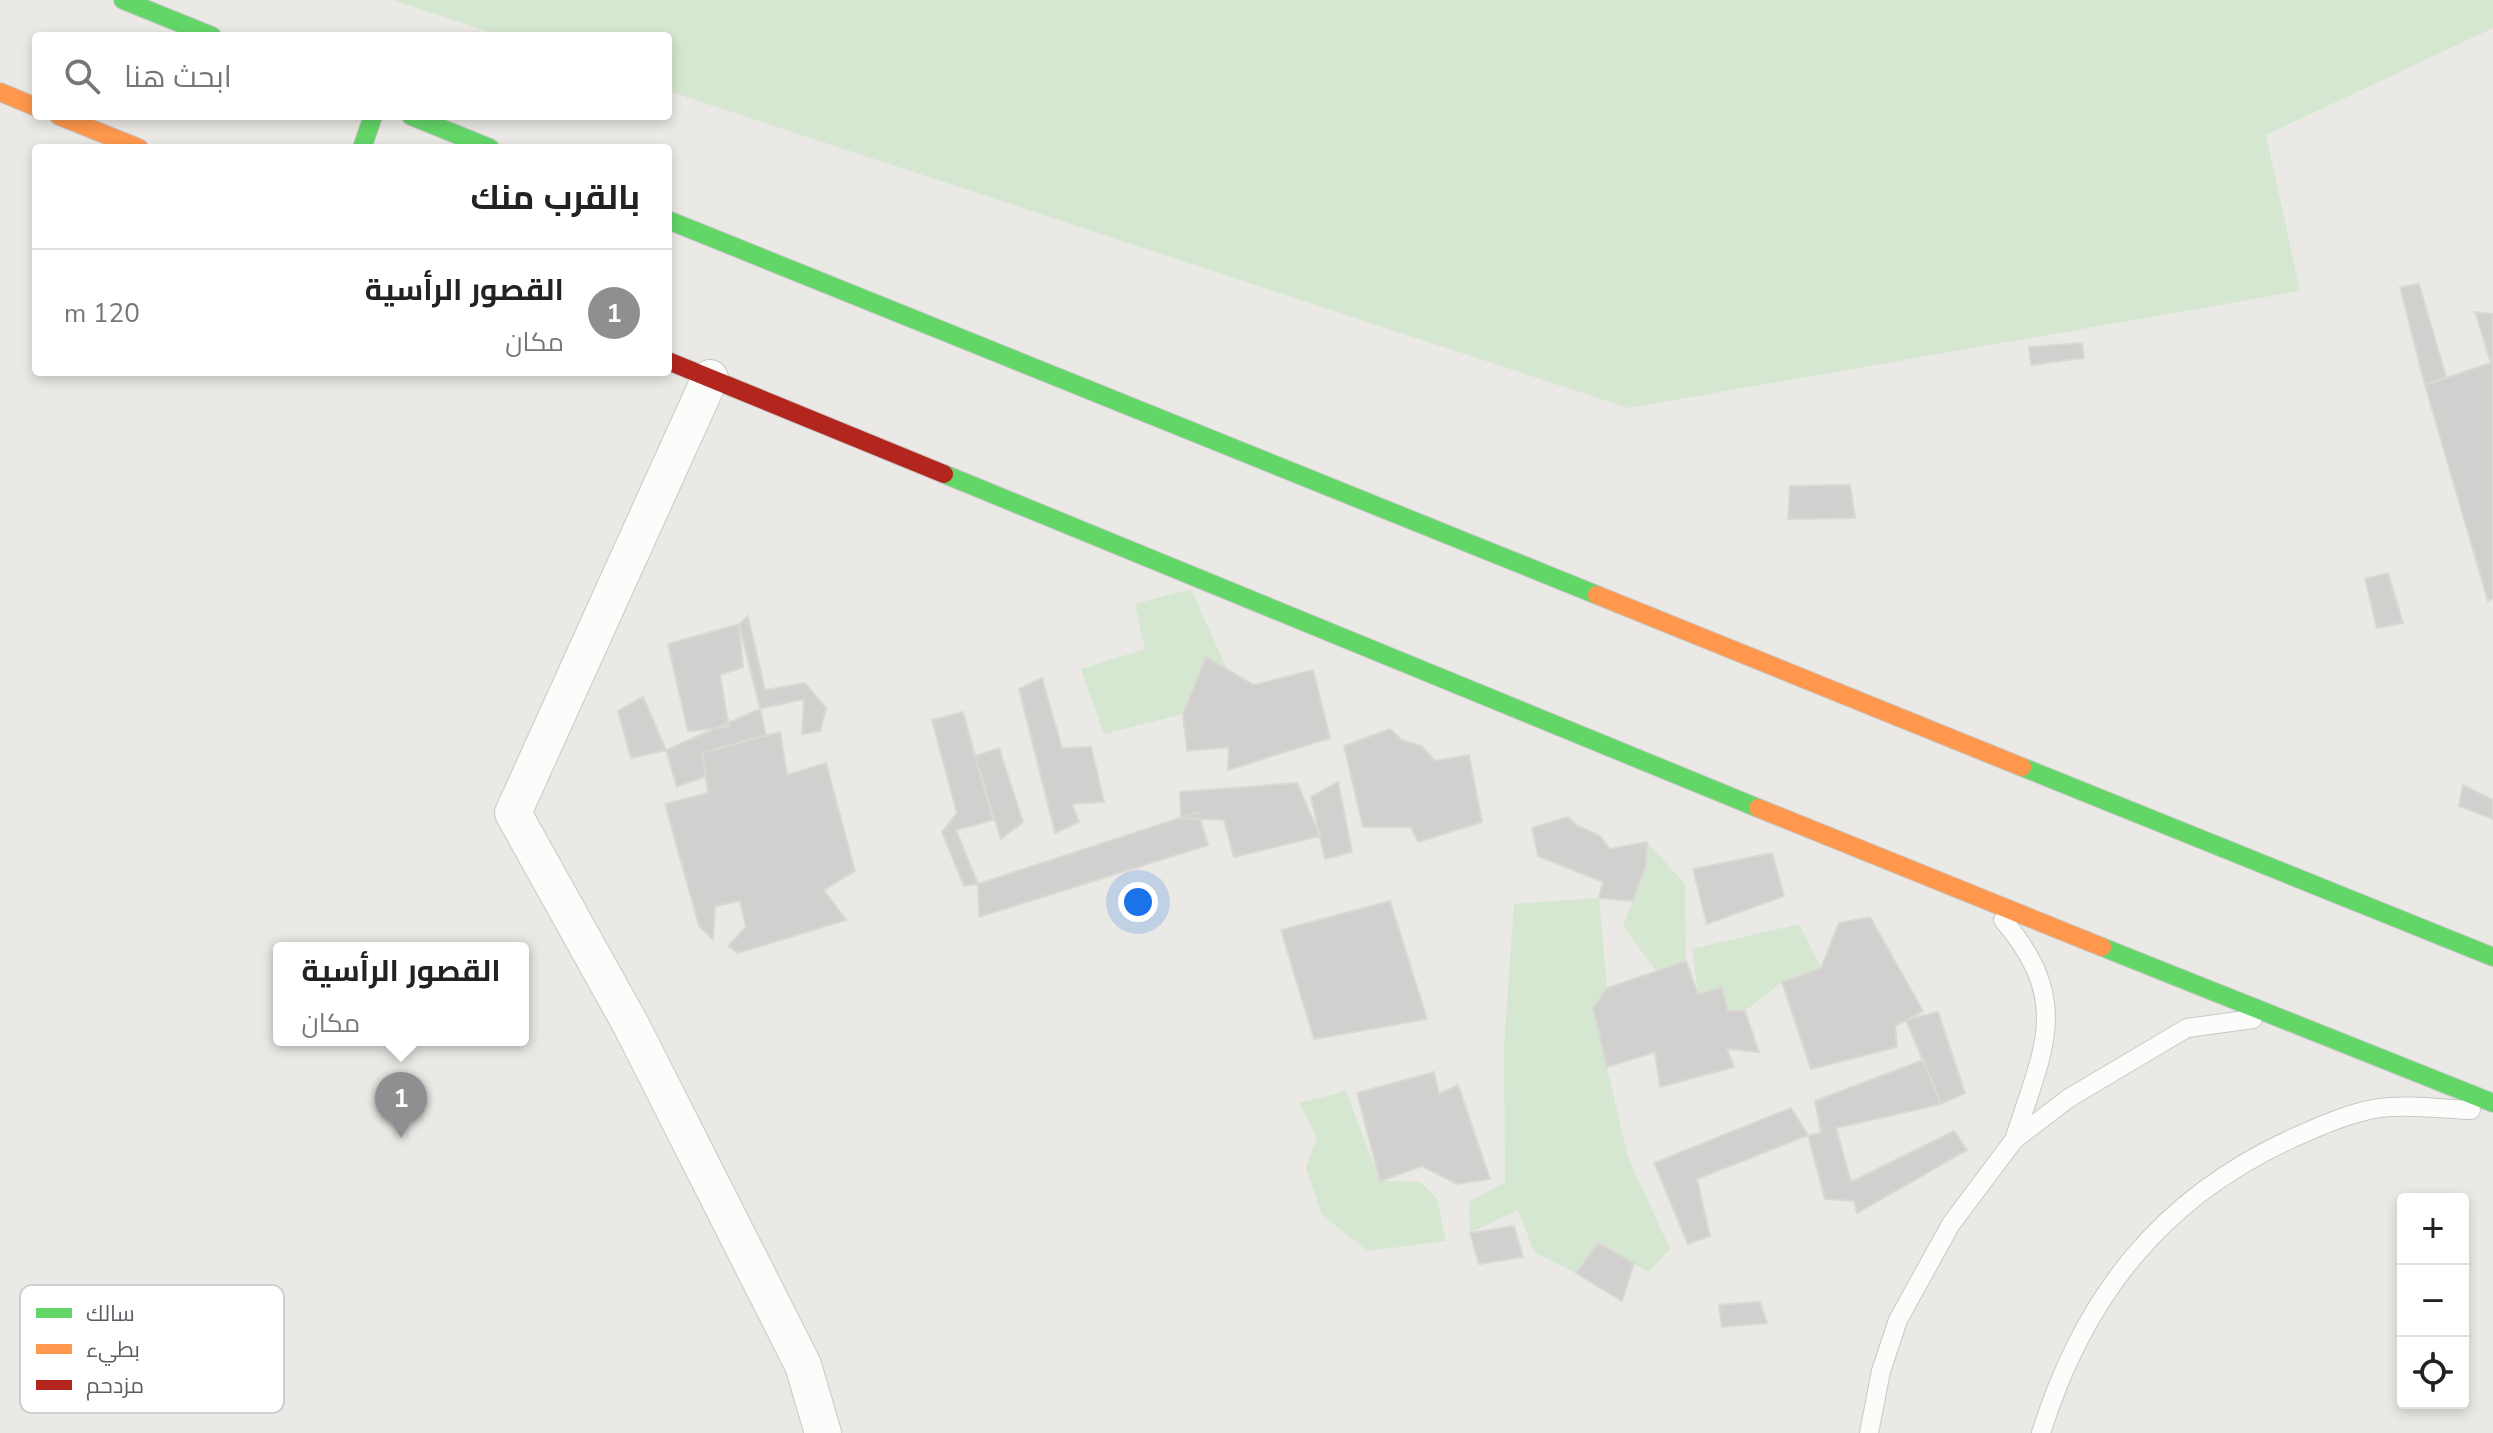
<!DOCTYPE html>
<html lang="ar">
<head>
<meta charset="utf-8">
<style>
	:root { --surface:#fff; --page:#f6f6f6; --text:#222; --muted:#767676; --line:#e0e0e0; --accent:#8d8f90 }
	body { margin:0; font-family:"Nunito Sans",Cairo,sans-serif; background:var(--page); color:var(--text); direction:rtl }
	.controls { position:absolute; right:24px; bottom:24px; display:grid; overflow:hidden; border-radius:8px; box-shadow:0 4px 12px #0003 }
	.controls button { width:72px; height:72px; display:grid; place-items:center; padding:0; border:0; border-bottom:2px solid var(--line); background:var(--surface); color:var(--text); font:40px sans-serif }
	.you { position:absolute; left:1138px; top:902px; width:28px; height:28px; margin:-20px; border:6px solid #fff; border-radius:50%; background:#1a73e8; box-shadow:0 0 0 12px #1a73e833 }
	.badge { display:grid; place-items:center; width:52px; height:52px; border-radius:50%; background:var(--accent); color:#fff; font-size:26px; font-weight:700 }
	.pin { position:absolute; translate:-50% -66px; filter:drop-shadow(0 2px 4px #0008) }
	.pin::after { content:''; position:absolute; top:42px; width:28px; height:24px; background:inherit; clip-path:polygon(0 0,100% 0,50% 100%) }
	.popup { position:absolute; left:273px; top:942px; width:256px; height:104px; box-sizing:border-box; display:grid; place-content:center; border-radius:8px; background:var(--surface); filter:drop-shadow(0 2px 6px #0005); font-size:26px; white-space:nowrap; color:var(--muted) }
	.popup b { font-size:30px; color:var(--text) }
	.popup::after { content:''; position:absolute; left:50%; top:100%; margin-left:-16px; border:16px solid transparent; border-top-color:var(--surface) }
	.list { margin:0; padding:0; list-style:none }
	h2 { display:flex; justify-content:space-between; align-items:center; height:104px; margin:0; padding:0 32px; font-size:34px }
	h2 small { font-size:26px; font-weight:400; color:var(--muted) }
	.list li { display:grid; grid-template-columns:52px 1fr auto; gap:24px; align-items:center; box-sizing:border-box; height:128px; padding:0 32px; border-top:2px solid var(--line) }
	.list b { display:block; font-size:30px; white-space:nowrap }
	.list p { margin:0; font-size:26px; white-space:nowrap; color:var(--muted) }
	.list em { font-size:26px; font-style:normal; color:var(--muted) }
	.icon { flex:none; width:44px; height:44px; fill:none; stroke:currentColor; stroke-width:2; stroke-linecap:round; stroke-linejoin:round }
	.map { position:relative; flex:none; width:2493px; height:1433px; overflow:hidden; direction:ltr }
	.search { position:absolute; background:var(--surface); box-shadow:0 4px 12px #0003; left:32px; top:32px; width:640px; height:88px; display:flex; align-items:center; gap:20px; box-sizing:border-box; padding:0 28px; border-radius:8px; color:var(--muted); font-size:30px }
	.panel { position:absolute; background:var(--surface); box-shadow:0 4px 12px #0003; left:32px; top:144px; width:640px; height:232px; border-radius:8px; direction:rtl }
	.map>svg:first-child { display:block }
	.green { fill:#d5e7d0 }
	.building { fill:#d1d0ce; stroke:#dad8d4; stroke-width:2 }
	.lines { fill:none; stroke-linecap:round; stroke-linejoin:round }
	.lane-casing { stroke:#c7c8c7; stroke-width:20 }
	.street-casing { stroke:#c7c8c7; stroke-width:38 }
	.fast-casing { stroke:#c7c7c7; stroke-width:20 }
	.slow-casing { stroke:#c7c7c7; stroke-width:20 }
	.jam-casing { stroke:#c7c7c7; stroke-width:20 }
	.lane { stroke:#fcfcfb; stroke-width:18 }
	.street { stroke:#fcfcfb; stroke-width:36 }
	.fast { stroke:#63d668; stroke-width:18 }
	.slow { stroke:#ff974d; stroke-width:18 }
	.jam { stroke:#b3261e; stroke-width:18 }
	.key { fill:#fff; stroke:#cecfd0; stroke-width:2 }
	.key-label { font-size:22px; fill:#5b5f63 }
</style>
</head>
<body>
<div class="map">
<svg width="2493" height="1433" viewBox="0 0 2493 1433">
	<rect width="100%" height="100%" fill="#ebe9e5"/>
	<path class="green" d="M393,0H2493V28L2266,135L2300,291L1628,408L668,91V36H502Z
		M1191,589L1227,669L1206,657L1183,714L1104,734L1081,669L1145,649L1135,604Z
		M1647,842L1685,884L1686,961L1656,971L1623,926L1633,901Z
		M1599,898L1609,1009H1593L1628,1157L1670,1249L1649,1272L1598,1243L1576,1273L1534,1252L1518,1210L1470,1233L1469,1202L1505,1182L1504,1047L1514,904Z
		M1799,924L1821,968L1782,982L1745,1011H1728L1721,987L1698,994L1692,949Z
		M1346,1091L1380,1181L1421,1182L1437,1199L1446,1241L1368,1251L1322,1215L1306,1168L1317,1138L1299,1103Z"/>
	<path class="building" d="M2419,284L2446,377L2425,385L2400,287Z
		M2475,312L2493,314V362L2491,363Z
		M2082,343L2084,358L2031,365L2029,347Z
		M2493,362V598L2488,601L2425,385Z
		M1850,485L1855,518L1788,519L1790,486Z
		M2388,573L2403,623L2377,628L2365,579Z
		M748,616L765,690L805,683L826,708L820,731L802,734L804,699L760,709L739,624Z
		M739,624L743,667L720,675L729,727L688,731L668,644Z
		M1206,657L1254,685L1313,670L1330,738L1228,770L1229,747L1187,751L1183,714Z
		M1042,678L1062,748L1091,747L1104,802L1072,804L1079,822L1055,833L1019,689Z
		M643,697L666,750L631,758L618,711Z
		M760,709L766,735L702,753L706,776L677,787L666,750Z
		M963,712L993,820L956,830L978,884L964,886L942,832L957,813L932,720Z
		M1390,729L1402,740L1422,746L1435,761L1469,755L1482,822L1418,842L1411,827H1363L1344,746Z
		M780,732L787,775L826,763L855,871L824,890L846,920L738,953L728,946L746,927L740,901L715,906L713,940L699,926L665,804L708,793L702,753Z
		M999,748L1023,822L1001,839L975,756Z
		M1338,782L1352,852L1325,859L1311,797Z
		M1297,783L1320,836L1234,857L1224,820L1181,818L1180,792Z
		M2463,785L2493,800V819L2459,806Z
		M1198,812L1208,845L979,917L978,884Z
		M1568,817L1576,825L1600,836L1610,849L1647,842L1646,865L1633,901L1599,898L1603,882L1538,856L1532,828Z
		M1772,853L1784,896L1707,924L1693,869Z
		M1390,901L1427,1019L1314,1039L1281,930Z
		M1870,917L1923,1011L1895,1026L1897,1047L1811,1069L1782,982L1821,968L1839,923Z
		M1686,961L1698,994L1722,987L1728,1011H1745L1759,1052L1727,1049L1734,1067L1660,1087L1655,1052L1607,1067L1593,1008L1607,988Z
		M1938,1012L1965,1093L1941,1104L1906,1020Z
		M1923,1060L1941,1104L1836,1128L1851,1182L1954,1131L1967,1150L1857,1213L1854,1201L1825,1199L1808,1135L1821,1133L1815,1101Z
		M1434,1072L1439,1094L1458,1085L1490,1179L1457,1184L1422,1166L1380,1181L1357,1093Z
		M1791,1108L1808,1135L1697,1179L1710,1236L1688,1244L1654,1163Z
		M1514,1226L1523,1257L1479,1264L1470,1233Z
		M1598,1243L1634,1263L1622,1301L1576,1273Z
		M1760,1302L1767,1323L1722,1327L1719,1305Z"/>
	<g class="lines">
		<defs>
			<path id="lane" d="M2003,920C2073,1002 2043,1049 2014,1140
				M1869,1433L1881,1371L1898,1320L1951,1224L2014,1140L2069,1098L2187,1028L2253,1019
				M2041,1433C2084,1296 2161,1198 2293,1138C2320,1126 2351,1112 2380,1108C2407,1104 2443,1109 2471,1110"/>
			<path id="street" d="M710,378L513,813L631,1025L803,1365L823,1433"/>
			<path id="fast" d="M123,0L212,36
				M411,116L490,148
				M362,148L373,116
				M668,220L1597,595
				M944,474L1758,808
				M2022,767L2493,957
				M2102,947L2493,1103"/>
			<path id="slow" d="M0,92L36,107
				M59,116L139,148
				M1597,595L2022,767
				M1758,808L2102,947"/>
			<path id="jam" d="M668,361L944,474"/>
		</defs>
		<use href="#lane" class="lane-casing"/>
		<use href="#street" class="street-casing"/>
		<use href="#fast" class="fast-casing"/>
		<use href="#slow" class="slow-casing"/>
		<use href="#jam" class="jam-casing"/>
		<use href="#lane" class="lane"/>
		<use href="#street" class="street"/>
		<use href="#fast" class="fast"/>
		<use href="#slow" class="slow"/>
		<use href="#jam" class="jam"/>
	</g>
	<rect x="20" y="1285" width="264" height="128" rx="12" class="key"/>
	<rect x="36" y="1308" width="36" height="10" fill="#63d668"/>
	<rect x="36" y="1344" width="36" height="10" fill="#ff974d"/>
	<rect x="36" y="1380" width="36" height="10" fill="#b3261e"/>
	<g class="key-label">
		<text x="86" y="1321">سالك</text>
		<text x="86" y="1357">بطيء</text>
		<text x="86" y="1393">مزدحم</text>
	</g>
</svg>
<div class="controls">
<button>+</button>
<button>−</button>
<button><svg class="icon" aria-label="locate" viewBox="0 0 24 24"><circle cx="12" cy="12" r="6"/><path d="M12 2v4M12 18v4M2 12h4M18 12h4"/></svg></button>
</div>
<div class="you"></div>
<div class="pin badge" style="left:401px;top:1138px">1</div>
<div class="popup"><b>القصور الرأسية</b>مكان</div>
<div class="search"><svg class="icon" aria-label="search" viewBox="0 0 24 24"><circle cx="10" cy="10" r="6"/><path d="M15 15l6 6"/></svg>ابحث هنا</div>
<section class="panel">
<h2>بالقرب منك<small></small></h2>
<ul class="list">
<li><span class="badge">1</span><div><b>القصور الرأسية</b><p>مكان</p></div><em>120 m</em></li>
</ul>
</section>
</div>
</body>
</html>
